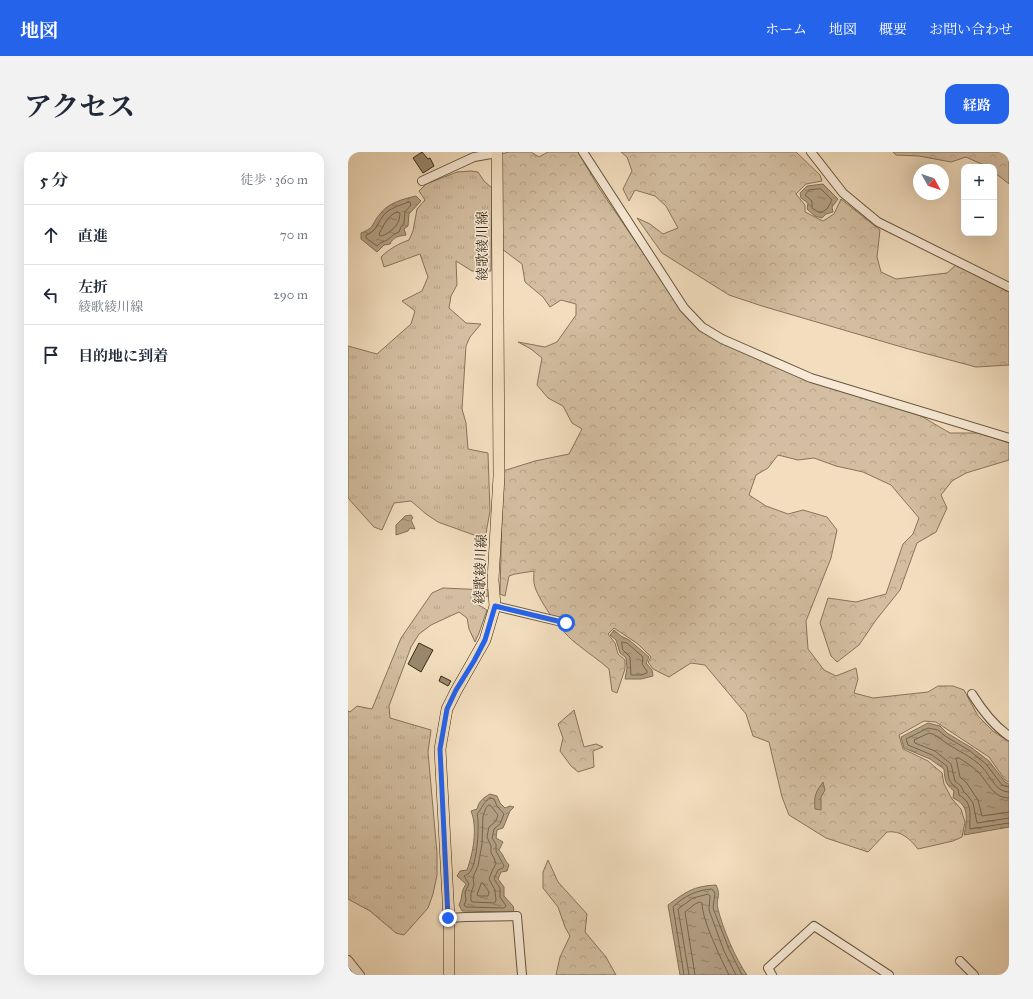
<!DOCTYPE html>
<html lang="ja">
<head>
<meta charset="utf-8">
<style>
	:root { --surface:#fff; --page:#f2f2f3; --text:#1f2937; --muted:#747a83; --line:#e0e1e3; --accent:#2563eb }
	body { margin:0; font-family:"IM FELL Great Primer","Noto Serif JP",serif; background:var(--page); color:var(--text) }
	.controls { position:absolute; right:12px; top:12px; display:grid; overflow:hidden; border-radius:8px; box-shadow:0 4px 16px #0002 }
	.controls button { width:36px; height:36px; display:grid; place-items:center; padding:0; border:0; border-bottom:1px solid var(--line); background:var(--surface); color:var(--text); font:20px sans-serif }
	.compass { position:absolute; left:565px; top:12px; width:36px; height:36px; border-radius:50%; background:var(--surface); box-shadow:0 4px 16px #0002; rotate:130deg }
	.stop { position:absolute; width:12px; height:12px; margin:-9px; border:3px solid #2563eb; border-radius:50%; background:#fff }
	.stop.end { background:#2563eb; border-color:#fff; box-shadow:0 1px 4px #0008 }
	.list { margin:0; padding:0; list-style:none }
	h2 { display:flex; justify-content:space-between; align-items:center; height:52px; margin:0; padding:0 16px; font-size:17px }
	h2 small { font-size:13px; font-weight:400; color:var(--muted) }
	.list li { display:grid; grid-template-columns:26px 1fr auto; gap:12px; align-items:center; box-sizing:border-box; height:60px; padding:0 16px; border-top:1px solid var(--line) }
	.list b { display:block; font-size:15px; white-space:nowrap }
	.list p { margin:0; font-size:13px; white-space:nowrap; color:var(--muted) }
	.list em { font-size:13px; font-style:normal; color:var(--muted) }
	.icon { flex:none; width:22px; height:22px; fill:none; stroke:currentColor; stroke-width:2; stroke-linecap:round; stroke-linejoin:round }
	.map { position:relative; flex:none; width:661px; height:823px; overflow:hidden; border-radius:12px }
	header { display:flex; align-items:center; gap:24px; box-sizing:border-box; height:56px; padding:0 20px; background:var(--accent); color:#fff }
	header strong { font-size:19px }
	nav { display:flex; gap:22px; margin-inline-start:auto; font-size:14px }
	.intro { display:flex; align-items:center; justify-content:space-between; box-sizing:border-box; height:96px; padding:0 24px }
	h1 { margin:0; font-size:28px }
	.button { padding:10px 18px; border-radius:12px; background:var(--accent); color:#fff; font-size:14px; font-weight:700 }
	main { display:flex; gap:24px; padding:0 24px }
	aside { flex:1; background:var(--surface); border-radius:12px; box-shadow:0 4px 16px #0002 }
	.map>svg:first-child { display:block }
	.grass { fill:url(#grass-tufts); stroke:#86745a }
	.forest { fill:url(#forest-crowns); stroke:#86745a }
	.water { fill:url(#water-ripples); stroke:#827057 }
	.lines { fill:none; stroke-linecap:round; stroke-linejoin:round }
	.shore { stroke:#76644c; stroke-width:1 }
	.building { fill:#99876c; stroke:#392913 }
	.minor-casing { stroke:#67563e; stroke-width:10 }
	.major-casing { stroke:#392913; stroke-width:12 }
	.minor { stroke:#f7e9d5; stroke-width:8 }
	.major { stroke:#f2ddbe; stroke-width:11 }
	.route { stroke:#2563eb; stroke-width:5 }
	.labels { text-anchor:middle; stroke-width:3; stroke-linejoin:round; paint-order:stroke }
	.street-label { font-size:14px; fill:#392913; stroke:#f7e9d5 }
</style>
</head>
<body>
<header>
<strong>地図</strong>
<nav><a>ホーム</a><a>地図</a><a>概要</a><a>お問い合わせ</a></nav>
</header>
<div class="intro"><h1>アクセス</h1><a class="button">経路</a></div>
<main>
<aside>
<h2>5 分<small>徒歩 · 360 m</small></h2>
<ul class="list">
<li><svg class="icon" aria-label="ahead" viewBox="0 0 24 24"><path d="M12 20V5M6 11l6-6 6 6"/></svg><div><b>直進</b></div><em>70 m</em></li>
<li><svg class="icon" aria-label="left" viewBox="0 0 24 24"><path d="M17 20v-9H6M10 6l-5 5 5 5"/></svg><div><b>左折</b><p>綾歌綾川線</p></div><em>290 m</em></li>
<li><svg class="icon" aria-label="arrive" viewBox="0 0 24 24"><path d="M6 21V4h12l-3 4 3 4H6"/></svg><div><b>目的地に到着</b></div></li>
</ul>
</aside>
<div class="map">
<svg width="661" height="823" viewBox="0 0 661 823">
	<defs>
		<pattern id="grass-tufts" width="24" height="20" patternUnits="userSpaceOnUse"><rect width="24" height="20" fill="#d3bea1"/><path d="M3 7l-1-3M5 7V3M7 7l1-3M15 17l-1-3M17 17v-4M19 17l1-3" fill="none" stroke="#b6a38a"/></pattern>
		<pattern id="forest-crowns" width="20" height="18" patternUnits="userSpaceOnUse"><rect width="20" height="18" fill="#d3bea1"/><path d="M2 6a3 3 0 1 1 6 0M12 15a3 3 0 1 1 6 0" fill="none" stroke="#b6a38a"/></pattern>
		<pattern id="water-ripples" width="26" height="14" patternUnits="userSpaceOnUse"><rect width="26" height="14" fill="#b3a084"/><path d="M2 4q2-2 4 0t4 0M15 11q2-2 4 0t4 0" fill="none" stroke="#93826b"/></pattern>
	</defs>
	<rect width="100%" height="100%" fill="#f2ddbe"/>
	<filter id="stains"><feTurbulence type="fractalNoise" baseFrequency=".005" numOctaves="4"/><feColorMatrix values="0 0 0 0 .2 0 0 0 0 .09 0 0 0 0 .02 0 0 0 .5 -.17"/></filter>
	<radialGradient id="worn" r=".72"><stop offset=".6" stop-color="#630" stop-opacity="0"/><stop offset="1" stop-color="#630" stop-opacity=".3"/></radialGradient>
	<path class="grass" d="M123,19L130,20L136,29L144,36L143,119H124L108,109L109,133L103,144L101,156L118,171L133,172L122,185L118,194L114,257L118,271L120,297L140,301L142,359L137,387L90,370L78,362L63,349L46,351L34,378L26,375L0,346V194L29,202L63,172L67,159L54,149L74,139L80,125L72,102L36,115L33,105C41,97 50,92 61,88L65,79L69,57L77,48L71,39L78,32L109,20Z
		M95,436L140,438V444L128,447L129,452L139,458L131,481L127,490L121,477L119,466L111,460L83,473L71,482L63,495L41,554L42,566L83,578L80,600L89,701V723L85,742L80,756L56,783L48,781L22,759L0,747V559L2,560L9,554L24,557L53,486L84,441Z"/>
	<path class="forest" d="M161,0H183L191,5L200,0H230L251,36L315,130L351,178L495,239L573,264L602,281H631L661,291V308L618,321L604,329L593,343L599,356L588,380L569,391L552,438L528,468L511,493L489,510L483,504L472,471L480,446L508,450L538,442L555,392L565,382L571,366L543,333L515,320L488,314L466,306L450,308L430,303L420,316L408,323L401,343L418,354L440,362L455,358L479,365L489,378L483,406L458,469L460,497L476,518L488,524L508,516L510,527L506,541L525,546L580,540L590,534H605L616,538L630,564L645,579L661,590V630L657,628L641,605L588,570L576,569L551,583L555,597L580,609L594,621L596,632L604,647L613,657L617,670L614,685L605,689L570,697C562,687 553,678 539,680L520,700L478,686L441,663L434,645L421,590L405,584L398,562L357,513L343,511L321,525L305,517L300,510L303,505L290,492L266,476L260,482L267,491L270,502L277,508V517L269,541L264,539L261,517C251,508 240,501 229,492C215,482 192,451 187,435C185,430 186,424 186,419L167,422L161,424L157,444L152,442L155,319L187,309L221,302L234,277L224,271L215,254L200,246L189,233L194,206L183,197L170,190L197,195L209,190L228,163V152L213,148L202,155L195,145L177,130L174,112L154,97L153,2Z
		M273,0H448L472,23L474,29L458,32L448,42L457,53V60L475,69L486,62L493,47L532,78L529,105L533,120L548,127L599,121L609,112L661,138V213L628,215L557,196L414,154L381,143L314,101L289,66L302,72L315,82L330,76L318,54L307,44L287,38L281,49L275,37L284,19L279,5Z
		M545,0H661V32L646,20V15H640L618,5L603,10L571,4L548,3Z
		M226,558L236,595L248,592L255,595L245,599L246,615L230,620L223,614L212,599L215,586L210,572Z
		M200,708L210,730L239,762L237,780L258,805L268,823H208L212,805L222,784L217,775L210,755L195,736V720Z"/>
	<path class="water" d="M475,32L490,47L484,55L485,60L478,62L474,66L467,64L459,57L460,51L453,46L452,41L459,34Z
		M68,44L73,49L61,62L60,74L56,77L58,83C51,84 45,85 42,92L36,93L29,100L13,87V81C28,75 23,72 32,62C40,51 55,47 68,44Z
		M63,363L65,366L63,368L67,377L62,376L60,379L48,383V373L57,364Z
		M266,478L273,484L281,488L301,505L298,511L304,518L305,524L293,527H277L279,516L278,506L272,501L268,488L262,483Z
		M580,571L592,574L599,581L624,596L641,609L657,630L661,632V675L616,683C619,668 622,653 605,646L606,639C597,632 597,628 596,617L582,607L556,596L553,585Z
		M475,630L477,638L473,645V658L467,657C466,644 467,641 475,630Z
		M142,642L149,644L152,651L157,656L162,654L166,655L162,659L155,676L149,678L148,686L155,690L151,698C156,703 156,708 161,713L159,719L153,720L150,727L156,735V744L165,754L166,758L164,760L114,759L111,753C115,745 112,741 118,732L109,724L112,719L119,718C125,701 130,676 123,659L129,657C131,649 135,646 142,642Z
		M368,733C374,745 367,747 370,757C375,777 387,806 399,823H332L320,753C338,740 345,734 368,733Z"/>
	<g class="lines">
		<path class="shore" d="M473,37L484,48L479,57L472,61L464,56V49L457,43L461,38Z
			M60,50H62L63,53L57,60L56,71L53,75L51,80C45,82 44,85 39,88C35,90 33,90 29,94L18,86V83C31,77 27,74 35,64C41,56 51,54 60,50Z
			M49,60L52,61C52,62 51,68 51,68C49,75 38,84 32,84L31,82C36,73 39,64 49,60Z
			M274,490L279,491L295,505L294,512L299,519V521L293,523H283L282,505L275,498Z
			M661,635L654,633L638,612L622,599L597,584L590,578L580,576L558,587L560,593L584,603L599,614L601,627L604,632L610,637L611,643C626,651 621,665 622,677L661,671
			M661,640C648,640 643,625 635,616C624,604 607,598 594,588C589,585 587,582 581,581L566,588L567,591L587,599L603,612L607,629L613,634L616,640L620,644L625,651L629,671L661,666
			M142,646L146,647L149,654L156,662L152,672L146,677L144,686L148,692V699L156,714L155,716L150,718L146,727L152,736V745L158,754L156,756L118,755L116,753L118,748L117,740L121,732L116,724C118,723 120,722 121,721C129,715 132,671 129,662C134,657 135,650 142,646Z
			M661,646C644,646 640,629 629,619C624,614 617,610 611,606H608L612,625L618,630L630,648L634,664L661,660
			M141,653L143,654L150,663L148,669L141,675L139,685L143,694V701L146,706L148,712L145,717L141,727L147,738L148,749L146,751L125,750L123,749V741L126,733L125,725L130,714L134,692L135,664L138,656Z
			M135,731L141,740L140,744H131L129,743L133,732Z
			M336,823L325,755C336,744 349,738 364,737L367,741L365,756L381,797L394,823
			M341,823L330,757L345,746L360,742L362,744L361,758L376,799L388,823
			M347,823L337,760L347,752L352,750L354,751C354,768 373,807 381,823"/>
	</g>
	<path class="building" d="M74,0L80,7L82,6L86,14L75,21L65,6Z
		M71,491L85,498L73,520L60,512Z
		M93,524L103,529L100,534L91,529Z"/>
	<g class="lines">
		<defs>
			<path id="minor" d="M235,0L336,156L354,175L374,187L463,226L661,286
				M463,0L495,41L530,70L661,135
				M74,29L126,5L149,1
				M147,454L218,471
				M624,542C634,558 645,573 661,584
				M101,766L118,765L169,764L174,823
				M0,808L12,823
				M612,809L626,823
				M424,823L420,816L466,774L541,823"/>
			<path id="major" d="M101,823V766L92,597L99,557L108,539L137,488L147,454L145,428L151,324L149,0"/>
		</defs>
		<use href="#minor" class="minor-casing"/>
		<use href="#major" class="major-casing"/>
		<use href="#minor" class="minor"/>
		<use href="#major" class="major"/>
	</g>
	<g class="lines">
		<path class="route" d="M100,766L92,597L99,557L108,538L126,509L137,488L147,454L218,471"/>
	</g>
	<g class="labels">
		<g class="street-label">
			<text transform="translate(134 94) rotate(-90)" y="5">綾歌綾川線</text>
			<text transform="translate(132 417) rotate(-88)" y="5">綾歌綾川線</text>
		</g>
	</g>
	<rect width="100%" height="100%" filter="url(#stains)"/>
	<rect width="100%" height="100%" fill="url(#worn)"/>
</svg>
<div class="controls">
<button>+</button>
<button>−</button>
</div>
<svg class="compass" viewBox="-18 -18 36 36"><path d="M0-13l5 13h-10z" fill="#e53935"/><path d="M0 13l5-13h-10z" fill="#747a83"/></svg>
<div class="stop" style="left:218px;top:471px"></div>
<div class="stop end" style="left:100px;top:766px"></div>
</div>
</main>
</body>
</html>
